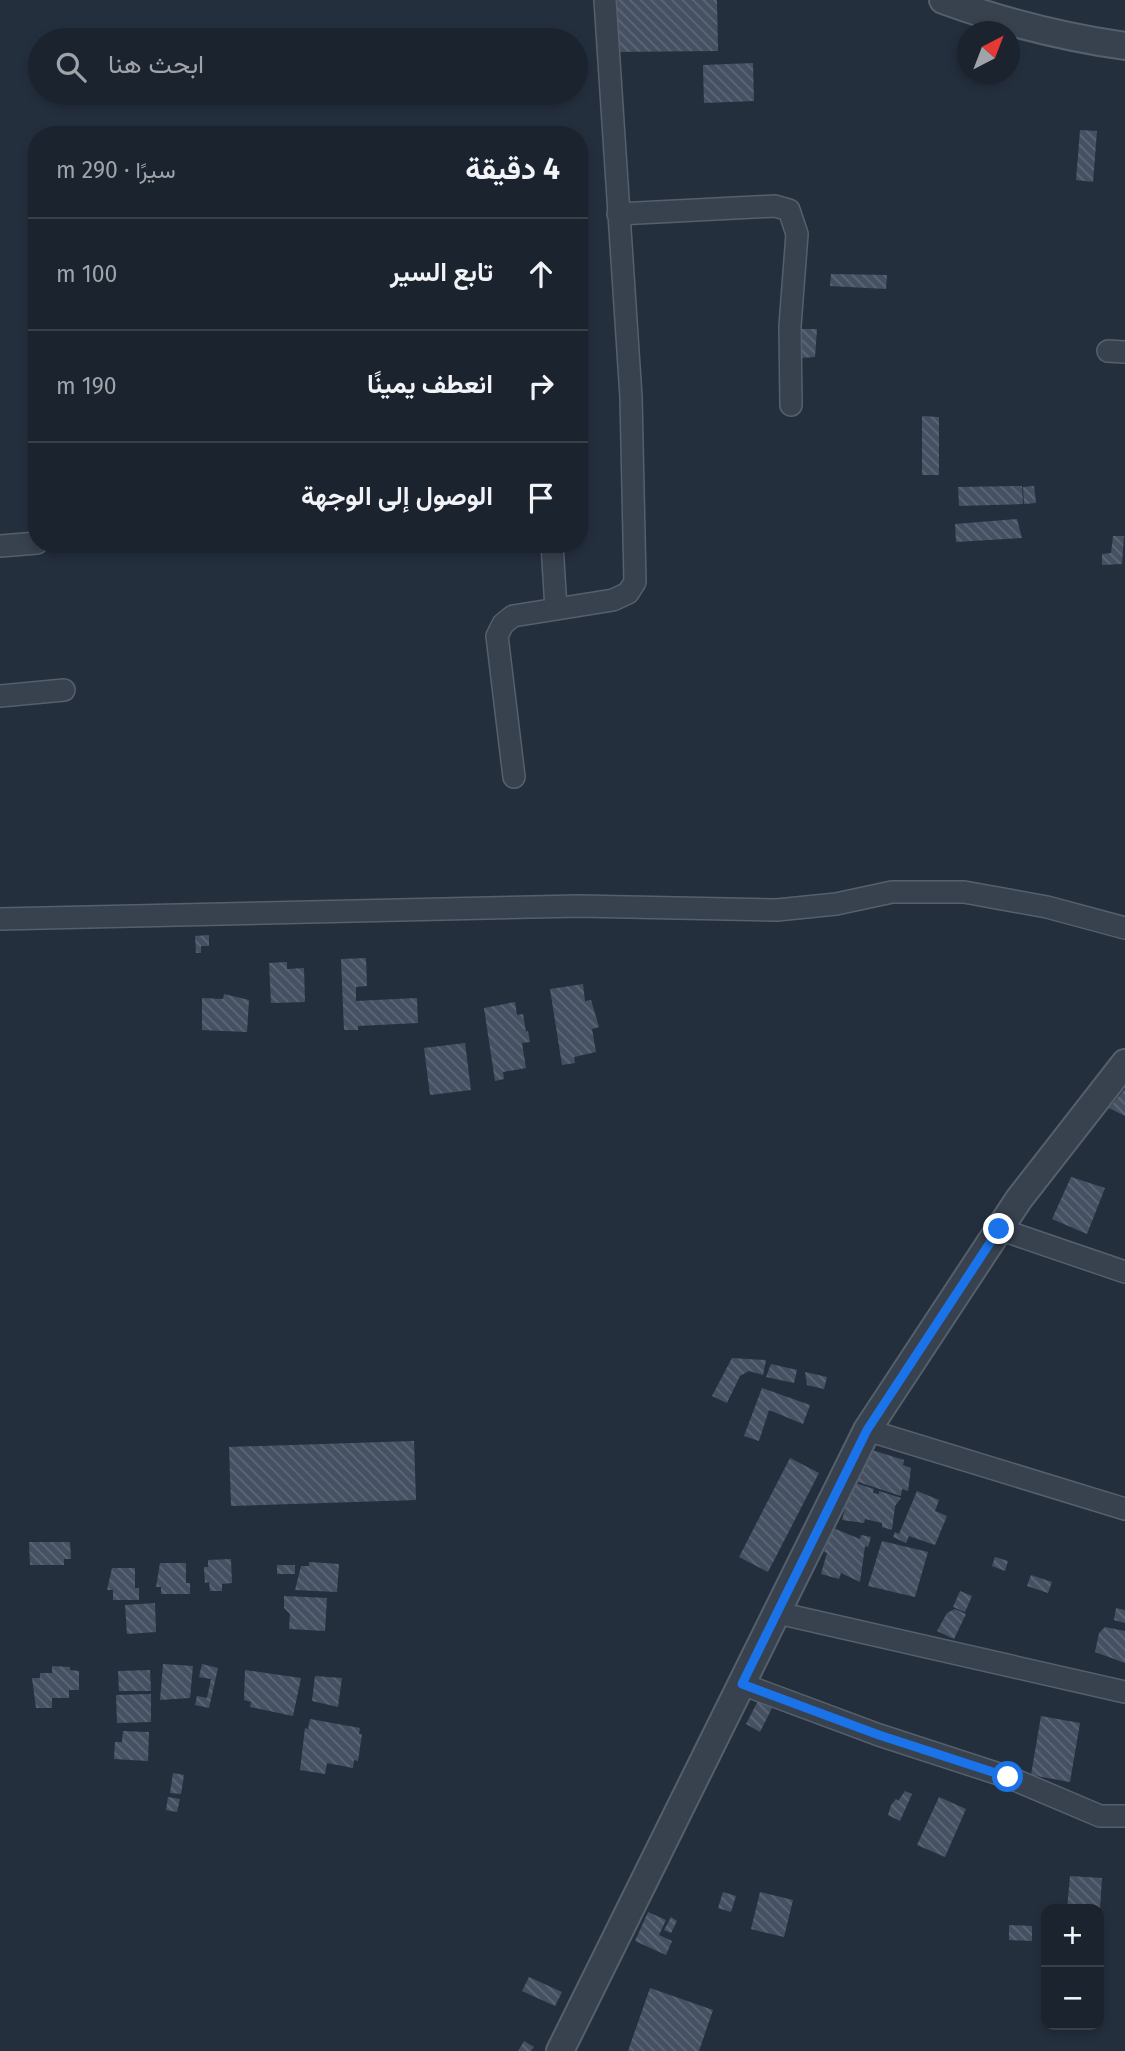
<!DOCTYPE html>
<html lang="ar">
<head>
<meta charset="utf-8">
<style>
	:root { --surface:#1b232e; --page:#282f3a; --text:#f1f3f6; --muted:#a0a4aa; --line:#39404a }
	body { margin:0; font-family:"Fira Sans",Vazirmatn,sans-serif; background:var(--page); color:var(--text); direction:rtl }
	.controls { position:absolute; right:21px; bottom:21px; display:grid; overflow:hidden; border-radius:14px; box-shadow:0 4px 10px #0003 }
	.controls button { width:63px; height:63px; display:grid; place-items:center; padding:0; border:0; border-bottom:2px solid var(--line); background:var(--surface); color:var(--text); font:35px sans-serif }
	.compass { position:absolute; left:957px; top:21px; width:63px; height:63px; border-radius:50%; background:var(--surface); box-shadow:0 4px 10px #0003; rotate:42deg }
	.stop { position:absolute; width:21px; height:21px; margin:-16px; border:5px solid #1a73e8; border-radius:50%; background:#fff }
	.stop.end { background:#1a73e8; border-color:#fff; box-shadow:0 2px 7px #0008 }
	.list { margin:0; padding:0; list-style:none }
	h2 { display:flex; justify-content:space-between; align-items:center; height:91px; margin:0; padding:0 28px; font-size:30px }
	h2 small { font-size:23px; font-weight:400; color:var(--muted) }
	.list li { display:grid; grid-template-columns:46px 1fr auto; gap:21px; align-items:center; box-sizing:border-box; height:112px; padding:0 28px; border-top:2px solid var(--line) }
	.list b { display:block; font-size:26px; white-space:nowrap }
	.list em { font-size:23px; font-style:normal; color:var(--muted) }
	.icon { flex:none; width:38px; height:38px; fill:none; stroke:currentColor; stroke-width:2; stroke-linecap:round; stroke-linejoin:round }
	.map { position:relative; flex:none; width:1125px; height:2051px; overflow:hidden; direction:ltr }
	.search { position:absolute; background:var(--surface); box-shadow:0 4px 10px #0003; left:28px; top:28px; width:560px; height:77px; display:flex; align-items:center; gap:18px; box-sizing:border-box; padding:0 24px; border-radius:38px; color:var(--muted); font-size:26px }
	.panel { position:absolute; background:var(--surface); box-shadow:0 4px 10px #0003; left:28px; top:126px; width:560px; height:427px; border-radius:28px; direction:rtl }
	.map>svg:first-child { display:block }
	.building { fill:url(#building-back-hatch) }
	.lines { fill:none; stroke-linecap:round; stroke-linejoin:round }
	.minor-casing { stroke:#565f6c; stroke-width:24 }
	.tertiary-casing { stroke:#565f6c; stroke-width:30 }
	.minor { stroke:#38414e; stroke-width:21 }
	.tertiary { stroke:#38414e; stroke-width:26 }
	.route { stroke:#1a73e8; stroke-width:9 }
</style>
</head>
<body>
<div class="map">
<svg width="1125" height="2051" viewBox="0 0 1125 2051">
	<defs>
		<pattern id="building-back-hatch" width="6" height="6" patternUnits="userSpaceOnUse" patternTransform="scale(1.75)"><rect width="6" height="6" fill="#455162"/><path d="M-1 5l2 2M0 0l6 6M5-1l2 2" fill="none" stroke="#5d6877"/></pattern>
	</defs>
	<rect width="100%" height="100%" fill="#242f3e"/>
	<path class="building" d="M610,0H717L718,51L611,52Z
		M753,63L754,101L704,103L703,65Z
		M1080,130L1097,131L1093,182L1076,180Z
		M831,274L887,275L886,289L830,286Z
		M799,329H817L815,357L799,358Z
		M922,416L939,417V475H922Z
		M1022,486L1023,504L959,506L958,487Z
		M1034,486L1036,503L1024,504L1023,487Z
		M1017,519L1022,538L956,542L955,524Z
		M1113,536H1124L1122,564L1102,565V554L1111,553Z
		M209,935V946H201V953H196L195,936Z
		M366,958L367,986L356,987V1001L417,998L418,1023L358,1026V1030H344L341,959Z
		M287,962V969L304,968L305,1002L271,1003L269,963Z
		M583,984L585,1001L591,1000L599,1027L592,1029L596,1052L574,1057L575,1063L562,1065L550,989Z
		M224,994L249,1000L247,1032L202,1030V998L223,999Z
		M515,1002L517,1015L523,1014L526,1032L528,1031L530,1042L522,1043L526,1068L503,1072L504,1079L495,1081L484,1008Z
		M465,1043L471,1090L430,1095L424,1048Z
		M1125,1089V1116L1109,1108Z
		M1071,1177L1105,1188L1087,1234L1052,1219Z
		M732,1358L766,1360L763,1375L749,1371L740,1376L727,1403L712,1396Z
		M771,1364L797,1370L794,1383L766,1377Z
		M805,1372L827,1377L824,1389L807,1385Z
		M762,1388L810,1405L803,1424L769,1410L759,1441L744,1436Z
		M414,1441L416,1500L231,1506L229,1447Z
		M872,1450L904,1460L903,1465L911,1468L908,1491L902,1489L901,1496L855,1481Z
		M790,1458L819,1473L768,1572L739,1557Z
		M852,1482L874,1489L873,1493L879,1494V1491L901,1498L895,1506L892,1530L882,1527V1523L865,1519L864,1523L842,1520Z
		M917,1491L939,1500L935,1511L947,1516L935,1545L909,1536L906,1543L893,1537L895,1532L899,1534Z
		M833,1528L860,1539L861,1535L871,1537L868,1547L865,1546L860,1582L841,1573L839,1579L821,1574L827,1553L824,1552Z
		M882,1541L928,1552L915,1597L868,1586Z
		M29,1542H70L71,1559H64V1565H30Z
		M995,1557L1008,1561L1005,1571L992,1566Z
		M231,1559L232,1583L222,1584V1591H210L209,1582L205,1583L204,1567H208V1560Z
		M309,1562L339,1564L337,1592L295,1590L301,1566H309Z
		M160,1563H186V1583H190V1594H161V1587H156Z
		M277,1565H295V1574H277Z
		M112,1568H135V1588H139V1600H113V1590H107Z
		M1031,1575L1052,1582L1048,1593L1027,1586Z
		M960,1591L972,1596L965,1612L953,1607Z
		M284,1596L327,1598L325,1631L289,1629L290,1614L284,1608Z
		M155,1603L156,1632L127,1634L125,1605Z
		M1116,1608L1125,1610V1623L1114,1620Z
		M955,1609L966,1614L954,1639L937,1631L947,1613Z
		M1105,1627L1125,1631V1663L1095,1652L1099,1633Z
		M163,1664L193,1666L190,1698L160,1700Z
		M202,1664L218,1668L209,1708L195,1705L197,1696L207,1698L211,1679L199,1677Z
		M52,1666L70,1667V1670L79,1671V1690H69V1698H52V1708H36L32,1678H40V1673H52Z
		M150,1670L151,1691H119L118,1671Z
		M245,1670L301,1678L293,1716L250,1707L251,1702L244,1700Z
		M315,1676L342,1678L338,1707L312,1701Z
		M151,1694V1722L117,1723L116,1695Z
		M760,1697L774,1704L760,1732L746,1724Z
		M1041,1716L1080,1723L1070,1782L1031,1775Z
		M310,1719L360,1728L359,1734H362L358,1761L354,1760L353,1768L327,1763L325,1774L300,1770L305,1728L308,1729Z
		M123,1731L149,1732L148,1761L114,1759L115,1742H122Z
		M173,1773L184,1775L181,1794L170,1793Z
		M905,1791L912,1794L900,1821L888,1815L891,1805L896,1799L898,1801Z
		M168,1797L180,1799L177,1812L166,1810Z
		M939,1797L966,1809L945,1857L917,1845Z
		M1070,1876L1102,1878L1100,1909H1067Z
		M723,1892L736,1896L731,1912L718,1908Z
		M760,1892L793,1900L784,1937L751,1929Z
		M648,1912L666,1920L659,1935L672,1941L666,1955L635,1941Z
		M671,1917L677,1921L671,1933L664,1930Z
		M1009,1925L1032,1926V1941L1009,1940Z
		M529,1977L562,1992L555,2006L522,1991Z
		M650,1988L713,2010L699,2051H628Z
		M524,2041L534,2047L531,2051H518Z"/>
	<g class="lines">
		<defs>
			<path id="minor" d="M618,214L775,206L789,210L797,234L790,326L791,405
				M1108,351L1125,352
				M552,544L556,609
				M0,546L37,543
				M0,696L64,690
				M514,777L497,636L503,624L513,616L613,600L628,593L635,582L631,397L605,0
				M0,919L579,906L777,910L836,904L892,892H964L1047,907L1125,928
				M999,1229L1125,1272
				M867,1430L1125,1509
				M778,1613L1125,1692
				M742,1684L879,1735L1008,1777L1100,1816H1125"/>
			<path id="tertiary" d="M943,0C1003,22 1062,37 1125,46
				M560,2051L867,1430L1019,1199L1125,1063"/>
		</defs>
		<use href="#minor" class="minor-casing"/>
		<use href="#tertiary" class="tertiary-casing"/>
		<use href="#minor" class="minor"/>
		<use href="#tertiary" class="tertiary"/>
	</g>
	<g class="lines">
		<path class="route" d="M999,1229L867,1430L742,1684L879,1735L1008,1777"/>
	</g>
</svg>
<div class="controls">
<button>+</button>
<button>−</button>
</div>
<svg class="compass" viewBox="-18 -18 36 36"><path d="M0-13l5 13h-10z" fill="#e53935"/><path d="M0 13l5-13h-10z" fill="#a0a4aa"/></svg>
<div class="stop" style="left:1008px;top:1777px"></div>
<div class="stop end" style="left:999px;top:1229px"></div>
<div class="search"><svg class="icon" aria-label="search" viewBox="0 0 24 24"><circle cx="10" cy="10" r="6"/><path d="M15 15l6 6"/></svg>ابحث هنا</div>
<section class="panel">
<h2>4 دقيقة<small>سيرًا · 290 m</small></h2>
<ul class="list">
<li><svg class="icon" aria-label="ahead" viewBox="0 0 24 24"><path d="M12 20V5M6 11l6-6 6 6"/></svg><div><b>تابع السير</b></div><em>100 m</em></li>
<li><svg class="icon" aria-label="right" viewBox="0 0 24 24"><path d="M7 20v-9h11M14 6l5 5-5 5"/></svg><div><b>انعطف يمينًا</b></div><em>190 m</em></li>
<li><svg class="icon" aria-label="arrive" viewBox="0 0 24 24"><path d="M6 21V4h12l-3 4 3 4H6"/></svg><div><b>الوصول إلى الوجهة</b></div></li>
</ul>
</section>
</div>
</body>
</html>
